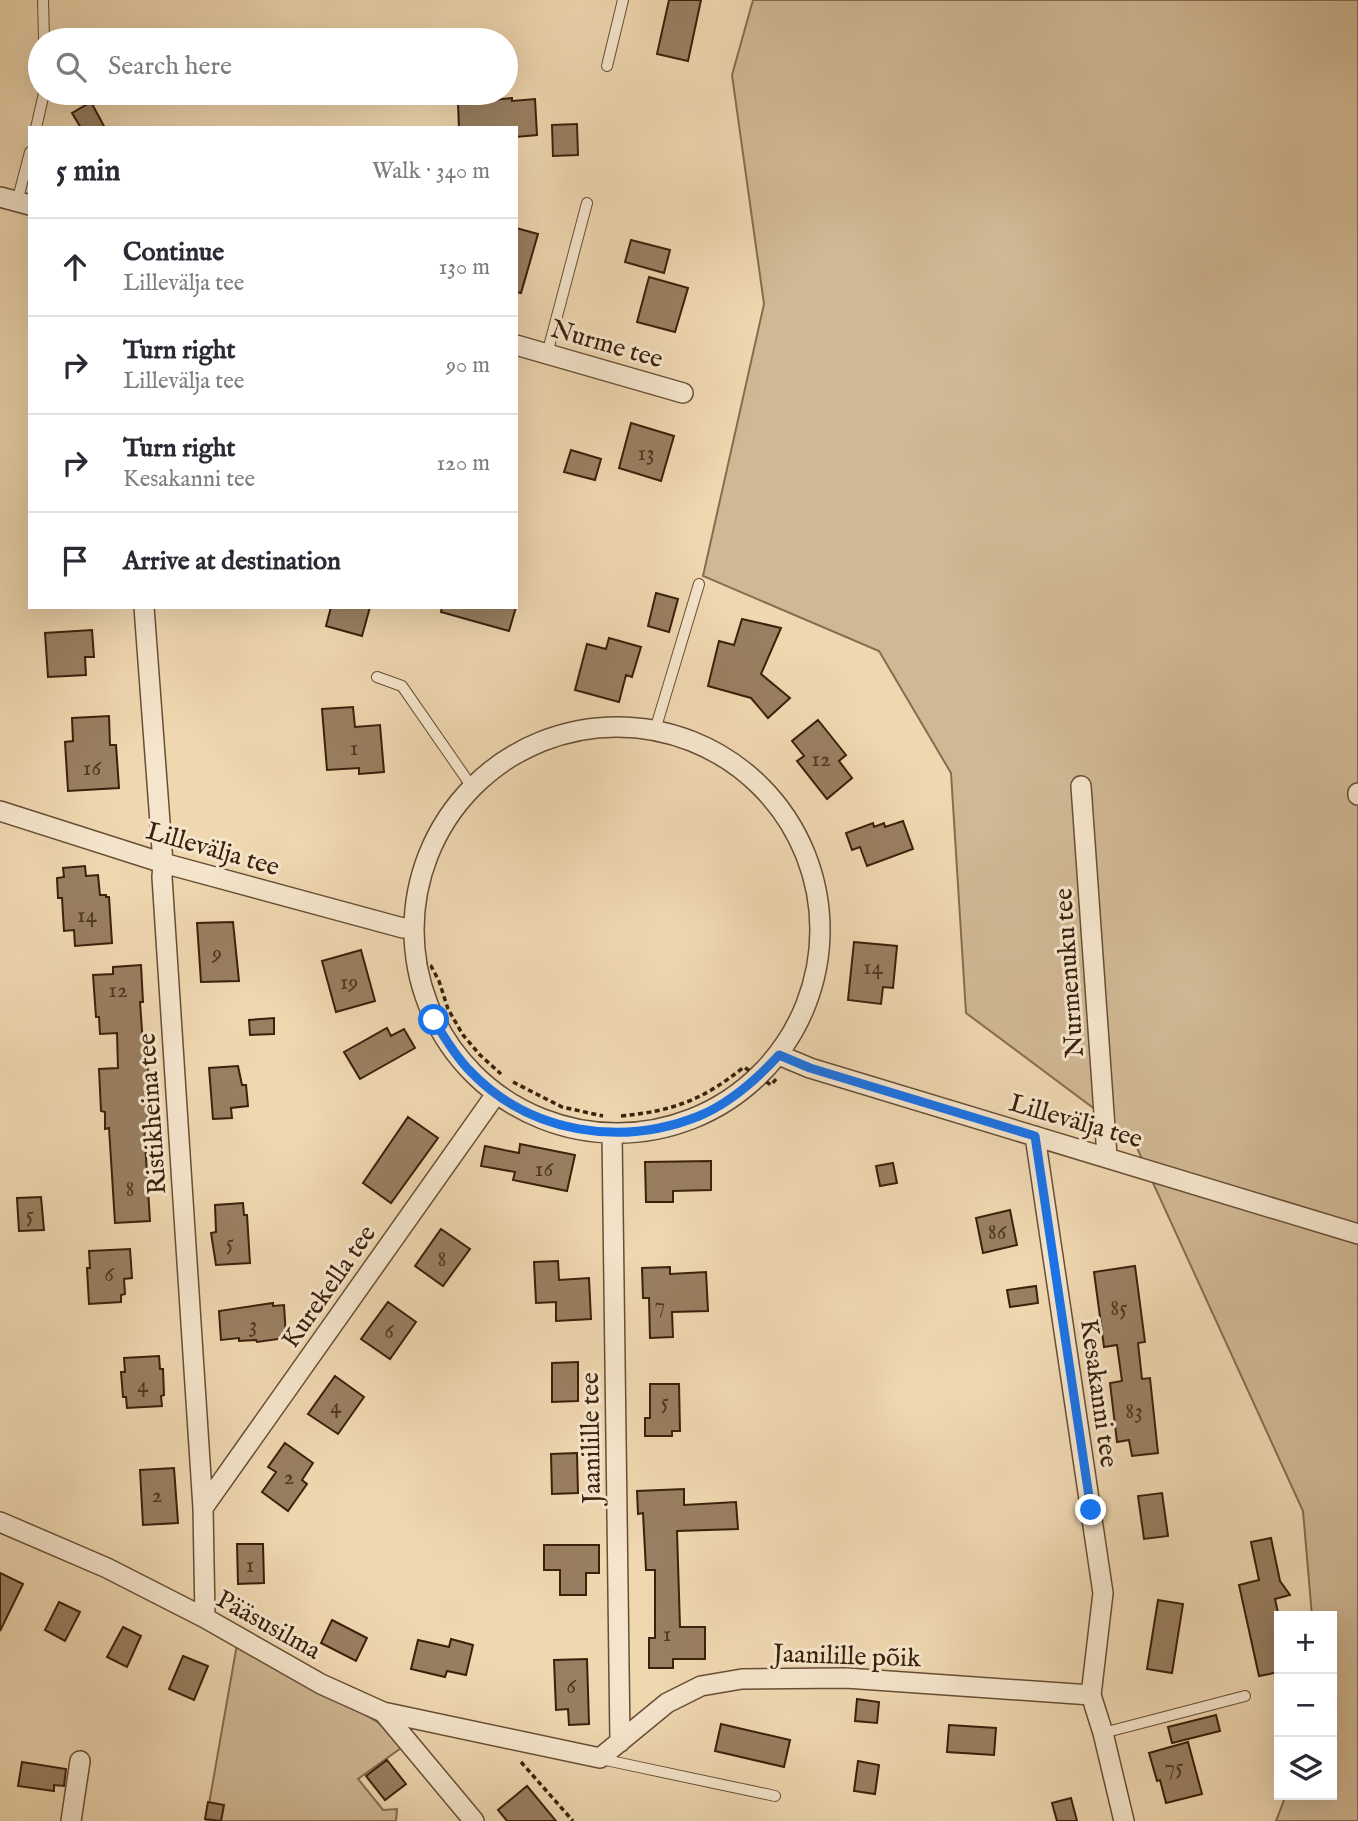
<!DOCTYPE html>
<html lang="en">
<head>
<meta charset="utf-8">
<style>
	:root { --surface:#fff; --page:#f2f2f3; --text:#2b2b33; --muted:#7c7c81; --line:#e1e1e2 }
	body { margin:0; font-family:"IM FELL English",serif; background:var(--page); color:var(--text) }
	.controls { position:absolute; right:21px; bottom:21px; display:grid; overflow:hidden; border-radius:0px; box-shadow:0 7px 28px #0002 }
	.controls button { width:63px; height:63px; display:grid; place-items:center; padding:0; border:0; border-bottom:2px solid var(--line); background:var(--surface); color:var(--text); font:35px sans-serif }
	.stop { position:absolute; width:21px; height:21px; margin:-16px; border:5px solid #1a73e8; border-radius:50%; background:#fff }
	.stop.end { background:#1a73e8; border-color:#fff; box-shadow:0 2px 7px #0008 }
	.list { margin:0; padding:0; list-style:none }
	h2 { display:flex; justify-content:space-between; align-items:center; height:91px; margin:0; padding:0 28px; font-size:30px }
	h2 small { font-size:23px; font-weight:400; color:var(--muted) }
	.list li { display:grid; grid-template-columns:46px 1fr auto; gap:21px; align-items:center; box-sizing:border-box; height:98px; padding:0 28px; border-top:2px solid var(--line) }
	.list b { display:block; font-size:26px; white-space:nowrap }
	.list p { margin:0; font-size:23px; white-space:nowrap; color:var(--muted) }
	.list em { font-size:23px; font-style:normal; color:var(--muted) }
	.icon { flex:none; width:38px; height:38px; fill:none; stroke:currentColor; stroke-width:2; stroke-linecap:round; stroke-linejoin:round }
	.map { position:relative; flex:none; width:1358px; height:1821px; overflow:hidden }
	.search { position:absolute; background:var(--surface); box-shadow:0 7px 28px #0002; left:28px; top:28px; width:490px; height:77px; display:flex; align-items:center; gap:18px; box-sizing:border-box; padding:0 24px; border-radius:38px; color:var(--muted); font-size:26px }
	.panel { position:absolute; background:var(--surface); box-shadow:0 7px 28px #0002; left:28px; top:126px; width:490px; height:483px; border-radius:0px }
	.map>svg:first-child { display:block }
	.green { fill:#d0b894; stroke:#866c50; stroke-width:2 }
	.building { fill:#997f61; stroke:#3b200b; stroke-width:2 }
	.lines { fill:none; stroke-linecap:round; stroke-linejoin:round }
	.service-casing { stroke:#684e34; stroke-width:12 }
	.minor-casing { stroke:#684e34; stroke-width:22 }
	.path { stroke:#3b200b; stroke-width:3.5; stroke-dasharray:5 3.5; stroke-linecap:butt }
	.service { stroke:#f5e5cc; stroke-width:10 }
	.minor { stroke:#f5e5cc; stroke-width:19 }
	.route { stroke:#1a73e8; stroke-width:9 }
	.labels { text-anchor:middle; stroke-width:6; stroke-linejoin:round; paint-order:stroke }
	.number-label { font-size:23px; fill:#523820 }
	.street-label { font-size:26px; fill:#3b200b; stroke:#f5e5cc }
</style>
</head>
<body>
<div class="map">
<svg width="1358" height="1821" viewBox="0 0 1358 1821">
	<rect width="100%" height="100%" fill="#efd7b0"/>
	<filter id="stains"><feTurbulence type="fractalNoise" baseFrequency=".00286" numOctaves="4"/><feColorMatrix values="0 0 0 0 .2 0 0 0 0 .09 0 0 0 0 .02 0 0 0 .5 -.17"/></filter>
	<radialGradient id="worn" r=".72"><stop offset=".6" stop-color="#630" stop-opacity="0"/><stop offset="1" stop-color="#630" stop-opacity=".3"/></radialGradient>
	<path class="green" d="M753,0H1358V1821H1276L1286,1795H1332V1616H1312L1303,1511L1132,1137L966,1013L951,773L879,651L703,576L764,304L732,75Z
		M237,1644L319,1687L379,1723L401,1748L358,1779L383,1810L397,1809L396,1821H206Z"/>
	<path class="building" d="M669,0H701L688,61L657,54Z
		M512,98V101L535,99L537,135L516,137V128H459L458,103Z
		M91,102L105,128H81L72,113Z
		M577,124L578,155L553,156L552,125Z
		M516,228L538,234L521,293L516,292Z
		M631,240L670,250L664,273L625,262Z
		M649,277L688,288L675,332L637,322Z
		M631,423L674,436L661,481L619,468Z
		M571,450L601,459L595,480L564,472Z
		M656,593L678,599L669,632L648,626Z
		M331,607H370L362,636L326,626Z
		M442,607H516L509,631L441,612Z
		M742,619L781,628L761,674L790,698L768,718L751,698L708,686L719,641L734,645Z
		M92,630L94,657H85L86,675L48,677L45,633Z
		M609,638L641,647L632,677L626,675L619,702L575,690L587,644L606,649Z
		M353,707L355,727L380,725L384,772L359,774V768L327,770L322,709Z
		M109,716L110,745H116L119,788L68,791L65,742L73,741L72,718Z
		M818,720L846,755L839,761L852,778L827,799L797,761L804,756L792,741Z
		M903,821L913,849L867,866L860,847L852,850L846,833L873,823L874,827L884,823L885,827Z
		M85,866L86,876L98,875L100,895H106V897H109L112,943L75,946L74,930L64,931L62,898H58L57,878L64,877L63,868Z
		M233,922L239,981L201,982L197,923Z
		M854,942L897,946L893,988L883,987L881,1004L848,1000Z
		M361,950L375,1001L336,1012L322,961Z
		M141,965L143,1002H140L144,1059H147L150,1096H147L148,1126H144L150,1221L115,1223L109,1128L105,1129V1112L101,1111L99,1069L118,1068L117,1033L100,1034L99,1017H96L93,975L113,974V967Z
		M274,1018V1034L250,1035L249,1020Z
		M387,1028L391,1036L404,1029L415,1048L360,1079L344,1052Z
		M238,1066L242,1085H246L248,1106L231,1108L232,1118L213,1119L209,1068Z
		M408,1117L438,1138L391,1203L363,1183Z
		M520,1144L575,1155L567,1191L513,1180L515,1172L481,1166L485,1146L519,1153Z
		M711,1161V1190L673,1191V1202H646L645,1162Z
		M893,1163L897,1183L880,1186L876,1166Z
		M41,1197L44,1230L19,1231L17,1198Z
		M243,1203L244,1215H247L250,1263L216,1265L211,1233L216,1232L215,1205Z
		M1010,1210L1017,1245L983,1253L976,1218Z
		M441,1229L470,1249L443,1286L415,1266Z
		M130,1249L132,1278L124,1279L125,1294L121,1295V1302L89,1304L87,1268H90L89,1251Z
		M558,1261L559,1280L589,1278L591,1319L556,1321V1302L536,1303L534,1262Z
		M1135,1266L1145,1342L1138,1343L1142,1379L1150,1378L1158,1453L1132,1456L1129,1440L1117,1442L1110,1383L1122,1381L1117,1345L1104,1347L1094,1272Z
		M670,1267V1274L706,1272L708,1311L672,1312L673,1337L650,1338L649,1298H643L642,1268Z
		M1036,1286L1038,1303L1010,1307L1007,1290Z
		M388,1302L416,1322L390,1359L361,1339Z
		M273,1303V1306L284,1305L286,1338L257,1342L256,1340L239,1341V1338L221,1340L219,1311Z
		M159,1356L160,1369H163L164,1395L161,1396L162,1406L127,1408L126,1397H123L121,1372H125L124,1358Z
		M578,1362V1401L552,1402V1363Z
		M335,1376L364,1397L338,1434L308,1414Z
		M650,1384H679L680,1431H672V1436H645V1418H650Z
		M285,1443L313,1463L302,1480L307,1484L288,1511L262,1492L276,1472L268,1467Z
		M577,1453L578,1493L552,1494L551,1454Z
		M174,1468L178,1523L143,1525L140,1470Z
		M684,1489V1505L736,1502L738,1529L677,1531L680,1627H705V1659H673V1668H649V1638H655V1570H646L643,1513L638,1514L637,1491Z
		M1162,1493L1168,1536L1144,1539L1138,1496Z
		M1271,1538L1280,1581L1290,1595L1275,1599L1279,1617V1672L1259,1676L1239,1585L1259,1580L1251,1542Z
		M237,1544H263L264,1583L238,1584Z
		M544,1545H599V1573H586V1595H560V1570H544Z
		M0,1573L23,1584L0,1631Z
		M1158,1600L1183,1604L1172,1673L1147,1669Z
		M59,1602L80,1612L65,1641L45,1630Z
		M332,1620L367,1638L356,1661L321,1643Z
		M123,1627L141,1636L127,1667L107,1657Z
		M451,1639L473,1645L466,1675L447,1671L445,1677L411,1669L418,1640L449,1647Z
		M183,1656L208,1666L194,1700L169,1689Z
		M587,1659L589,1724L569,1725L568,1709L556,1710L554,1660Z
		M857,1699L879,1702L877,1723L855,1721Z
		M1216,1715L1220,1731L1172,1743L1168,1727Z
		M721,1724L790,1740L784,1767L715,1751Z
		M949,1725L996,1728L994,1755L947,1752Z
		M1188,1742L1202,1794L1166,1803L1160,1780L1157,1781L1149,1753Z
		M387,1760L406,1784L385,1800L366,1776Z
		M858,1761L879,1765L875,1794L854,1791Z
		M22,1762L66,1769L64,1786L54,1785V1791L18,1786Z
		M527,1786L556,1821H507L498,1810Z
		M1071,1798L1077,1821H1057L1052,1803Z
		M208,1802L224,1805L221,1821L205,1819Z"/>
	<g class="lines">
		<defs>
			<path id="service" d="M43,0L44,40
				M607,66L623,0
				M36,128L44,93
				M17,202L30,152
				M547,354L587,203
				M377,677L402,686L472,787
				M655,730L699,584
				M1103,1733L1245,1696
				M601,1759L775,1796"/>
			<path id="minor" d="M0,197L30,205
				M516,345L683,393
				M144,607L163,863L162,877L203,1508L205,1618
				M414 930a203 203 0 1 1 406 0a203 203 0 1 1-406 0Z
				M1081,786L1107,1156
				M1358,793V795
				M0,811L163,863L403,928L413,926
				M779,1055L810,1068L1358,1234
				M612,1133L620,1742
				M1035,1136L1103,1593L1091,1695L1103,1733L1124,1821
				M203,1508L496,1094
				M0,1522L107,1568L205,1618L321,1684L383,1712L474,1821
				M383,1712L600,1758L667,1703L701,1686L742,1679L846,1678L1091,1695
				M71,1821L80,1761"/>
		</defs>
		<use href="#service" class="service-casing"/>
		<use href="#minor" class="minor-casing"/>
		<path class="path" d="M415,958L431,966L439,981L448,1009L463,1035L480,1055L501,1074
			M513,1082L562,1107L603,1116
			M621,1116C673,1111 703,1100 744,1067L771,1085L778,1077
			M521,1762L573,1821"/>
		<use href="#service" class="service"/>
		<use href="#minor" class="minor"/>
	</g>
	<g class="lines">
		<path class="route" d="M434,1020C445,1039 456,1057 471,1072C531,1134 622,1147 699,1116C730,1103 757,1079 779,1055L810,1068L1035,1136L1091,1510"/>
	</g>
	<g class="labels">
		<g class="number-label">
			<text x="646" y="460">13</text>
			<text x="354" y="755">1</text>
			<text x="821" y="766">12</text>
			<text x="92" y="775">16</text>
			<text x="87" y="922">14</text>
			<text x="217" y="960">9</text>
			<text x="873" y="974">14</text>
			<text x="349" y="989">19</text>
			<text x="118" y="997">12</text>
			<text x="544" y="1176">16</text>
			<text x="130" y="1196">8</text>
			<text x="30" y="1222">5</text>
			<text x="997" y="1239">86</text>
			<text x="230" y="1250">5</text>
			<text x="442" y="1266">8</text>
			<text x="109" y="1281">6</text>
			<text x="660" y="1312">7</text>
			<text x="1119" y="1315">85</text>
			<text x="253" y="1332">3</text>
			<text x="389" y="1338">6</text>
			<text x="143" y="1392">4</text>
			<text x="665" y="1409">5</text>
			<text x="336" y="1413">4</text>
			<text x="1134" y="1418">83</text>
			<text x="289" y="1484">2</text>
			<text x="157" y="1502">2</text>
			<text x="250" y="1572">1</text>
			<text x="667" y="1641">1</text>
			<text x="571" y="1693">6</text>
			<text x="1174" y="1774">75</text>
		</g>
		<g class="street-label">
			<text transform="translate(607 343) rotate(16)" y="9">Nurme tee</text>
			<text transform="translate(213 848) rotate(16)" y="9">Lillevälja tee</text>
			<text transform="translate(1068 973) rotate(-94)" y="9">Nurmenuku tee</text>
			<text transform="translate(151 1114) rotate(-94)" y="9">Ristikheina tee</text>
			<text transform="translate(1076 1120) rotate(16)" y="9">Lillevälja tee</text>
			<text transform="translate(328 1286) rotate(-55)" y="9">Kurekella tee</text>
			<text transform="translate(1100 1393) rotate(82)" y="9">Kesakanni tee</text>
			<text transform="translate(590 1438) rotate(-91)" y="9">Jaanilille tee</text>
			<text transform="translate(269 1624) rotate(29)" y="9">Pääsusilma</text>
			<text transform="translate(847 1655) rotate(2)" y="9">Jaanilille põik</text>
		</g>
	</g>
	<rect width="100%" height="100%" filter="url(#stains)"/>
	<rect width="100%" height="100%" fill="url(#worn)"/>
</svg>
<div class="controls">
<button>+</button>
<button>−</button>
<button><svg class="icon" aria-label="layers" viewBox="0 0 24 24"><path d="M12 4l9 5-9 5-9-5zM3 14l9 5 9-5"/></svg></button>
</div>
<div class="stop" style="left:434px;top:1020px"></div>
<div class="stop end" style="left:1091px;top:1510px"></div>
<div class="search"><svg class="icon" aria-label="search" viewBox="0 0 24 24"><circle cx="10" cy="10" r="6"/><path d="M15 15l6 6"/></svg>Search here</div>
<section class="panel">
<h2>5 min<small>Walk · 340 m</small></h2>
<ul class="list">
<li><svg class="icon" aria-label="ahead" viewBox="0 0 24 24"><path d="M12 20V5M6 11l6-6 6 6"/></svg><div><b>Continue</b><p>Lillevälja tee</p></div><em>130 m</em></li>
<li><svg class="icon" aria-label="right" viewBox="0 0 24 24"><path d="M7 20v-9h11M14 6l5 5-5 5"/></svg><div><b>Turn right</b><p>Lillevälja tee</p></div><em>90 m</em></li>
<li><svg class="icon" aria-label="right" viewBox="0 0 24 24"><path d="M7 20v-9h11M14 6l5 5-5 5"/></svg><div><b>Turn right</b><p>Kesakanni tee</p></div><em>120 m</em></li>
<li><svg class="icon" aria-label="arrive" viewBox="0 0 24 24"><path d="M6 21V4h12l-3 4 3 4H6"/></svg><div><b>Arrive at destination</b></div></li>
</ul>
</section>
</div>
</body>
</html>
